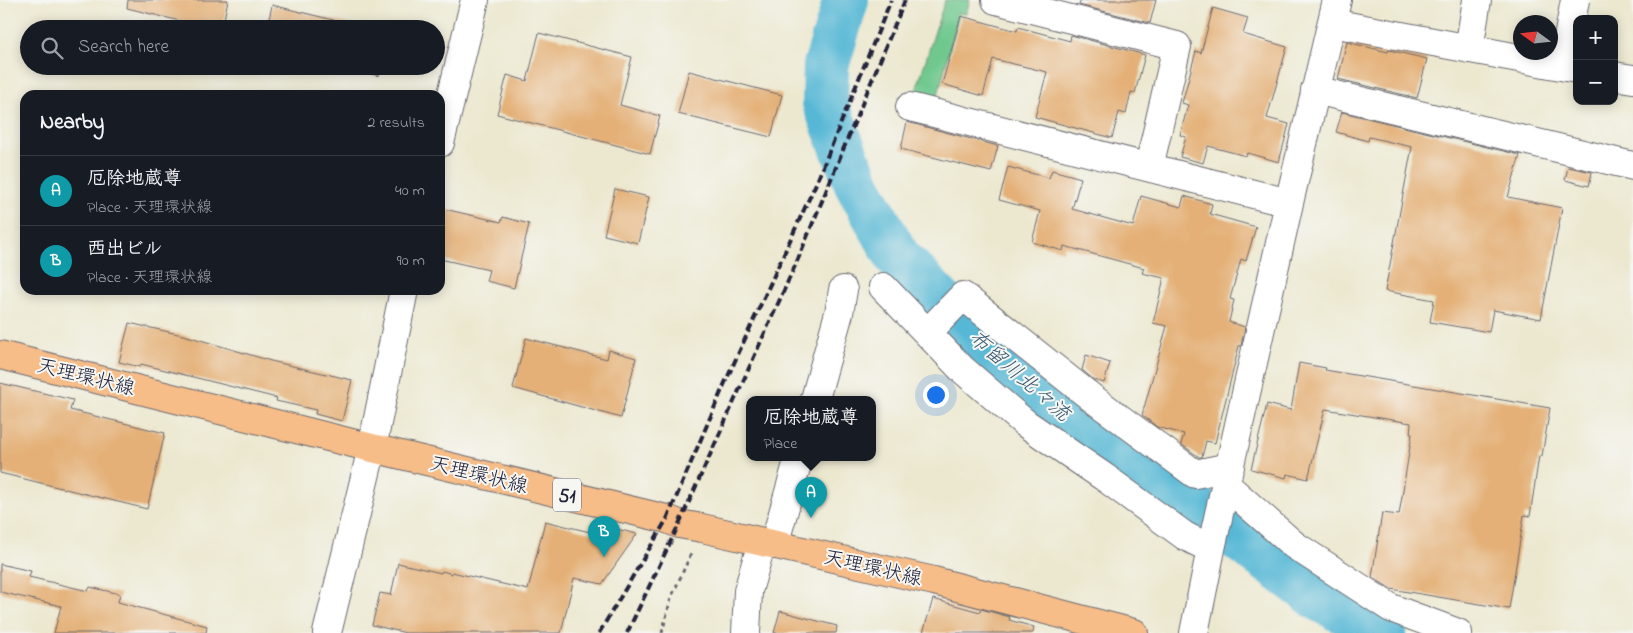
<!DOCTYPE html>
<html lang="en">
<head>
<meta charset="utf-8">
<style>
	:root { --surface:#171b24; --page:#242831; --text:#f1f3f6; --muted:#9ea1a6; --line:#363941; --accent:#0f766e }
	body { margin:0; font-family:"Indie Flower","Klee One",sans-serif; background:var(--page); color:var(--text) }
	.controls { position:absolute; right:15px; top:15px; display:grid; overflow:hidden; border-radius:10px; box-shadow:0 2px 12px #0003 }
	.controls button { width:45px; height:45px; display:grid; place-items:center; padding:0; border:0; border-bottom:1px solid var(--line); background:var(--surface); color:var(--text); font:25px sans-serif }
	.compass { position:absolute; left:1513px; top:15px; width:45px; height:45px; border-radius:50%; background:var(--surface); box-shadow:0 2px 12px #0003; rotate:285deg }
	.you { position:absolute; left:935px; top:394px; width:18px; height:18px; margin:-12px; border:4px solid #fff; border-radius:50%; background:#1a73e8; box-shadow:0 0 0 8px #1a73e833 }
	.badge { display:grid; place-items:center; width:32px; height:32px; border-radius:50%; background:var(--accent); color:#fff; font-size:16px; font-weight:700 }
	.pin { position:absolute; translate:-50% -41px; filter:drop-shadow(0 1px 2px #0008) }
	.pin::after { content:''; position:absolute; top:26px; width:18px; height:15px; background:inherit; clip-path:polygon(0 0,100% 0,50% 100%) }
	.popup { position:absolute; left:746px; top:396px; width:130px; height:65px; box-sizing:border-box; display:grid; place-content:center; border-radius:10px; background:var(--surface); filter:drop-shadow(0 1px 4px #0005); font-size:16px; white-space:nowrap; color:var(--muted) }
	.popup b { font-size:19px; color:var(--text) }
	.popup::after { content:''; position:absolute; left:50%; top:100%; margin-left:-10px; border:10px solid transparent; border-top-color:var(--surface) }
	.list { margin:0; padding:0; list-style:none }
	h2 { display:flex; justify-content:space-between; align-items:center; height:65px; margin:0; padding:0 20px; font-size:21px }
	h2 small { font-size:16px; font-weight:400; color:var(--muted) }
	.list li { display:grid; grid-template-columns:32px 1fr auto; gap:15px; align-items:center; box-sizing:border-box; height:70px; padding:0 20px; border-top:1px solid var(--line) }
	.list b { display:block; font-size:19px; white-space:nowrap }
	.list p { margin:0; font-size:16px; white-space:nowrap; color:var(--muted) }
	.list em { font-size:16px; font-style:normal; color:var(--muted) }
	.icon { flex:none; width:28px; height:28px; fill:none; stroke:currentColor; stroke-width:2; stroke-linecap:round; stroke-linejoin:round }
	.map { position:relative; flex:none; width:1633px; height:633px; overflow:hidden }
	.search { position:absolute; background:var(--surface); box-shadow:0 2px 12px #0003; left:20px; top:20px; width:425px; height:55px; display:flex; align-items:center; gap:12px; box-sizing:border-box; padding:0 18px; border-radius:28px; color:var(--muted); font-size:19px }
	.panel { position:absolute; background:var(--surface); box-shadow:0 2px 12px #0003; left:20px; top:90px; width:425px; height:205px; border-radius:15px }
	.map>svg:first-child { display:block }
	.green { fill:#6fc88e; stroke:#487564 }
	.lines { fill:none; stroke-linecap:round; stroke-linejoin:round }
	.river { stroke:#56b8d5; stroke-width:46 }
	.building { fill:#e4b077 }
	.minor-casing { stroke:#69676f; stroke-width:30 }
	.major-casing { stroke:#69676f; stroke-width:30 }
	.path { stroke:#69676f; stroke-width:3; stroke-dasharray:4 4; stroke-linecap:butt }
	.minor { stroke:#fff; stroke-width:28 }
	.major { stroke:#f7bd88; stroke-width:28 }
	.rail { stroke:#22223b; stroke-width:4; stroke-dasharray:8 4; stroke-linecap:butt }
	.labels { text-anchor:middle; stroke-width:4; stroke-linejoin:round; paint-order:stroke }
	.shield { fill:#f6f6f2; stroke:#626272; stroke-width:1 }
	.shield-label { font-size:19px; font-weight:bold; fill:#22223b }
	.street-label { font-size:20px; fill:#22223b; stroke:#f6f6f2 }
	.water-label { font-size:21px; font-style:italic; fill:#345671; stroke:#f6f6f2 }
</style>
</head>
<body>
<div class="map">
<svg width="1633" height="633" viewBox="0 0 1633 633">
	<rect width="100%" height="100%" fill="#f6f6f2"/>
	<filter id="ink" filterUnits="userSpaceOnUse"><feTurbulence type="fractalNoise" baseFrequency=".02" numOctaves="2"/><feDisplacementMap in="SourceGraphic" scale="10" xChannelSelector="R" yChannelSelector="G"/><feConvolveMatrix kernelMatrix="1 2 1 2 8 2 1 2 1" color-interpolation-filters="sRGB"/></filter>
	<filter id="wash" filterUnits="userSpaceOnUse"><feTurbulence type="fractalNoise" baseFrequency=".0096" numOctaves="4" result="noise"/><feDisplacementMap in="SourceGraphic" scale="20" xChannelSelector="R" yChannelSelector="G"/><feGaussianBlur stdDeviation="1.12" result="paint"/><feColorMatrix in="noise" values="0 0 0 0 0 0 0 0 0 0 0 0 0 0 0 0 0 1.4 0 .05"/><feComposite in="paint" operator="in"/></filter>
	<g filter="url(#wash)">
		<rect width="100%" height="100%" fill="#ece8d0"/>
		<path class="green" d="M945,0H970L966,14L959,13L934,110L912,103Z"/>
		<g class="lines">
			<path class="river" d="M846,0L826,66L825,103L858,186L897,256L973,334L1062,414L1182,497L1319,598L1384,633"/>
		</g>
		<g id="blocks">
			<path class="building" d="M128,0H228L222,29H183L184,22L127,8Z
				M1081,0H1156L1150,23L1079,5Z
				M272,5L370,29H267Z
				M1213,8L1248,18L1243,34L1287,47L1267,118L1289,124L1279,162L1247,153L1246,156L1208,146L1203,163L1180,157L1186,137L1180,135L1188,105L1182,103L1196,51L1201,53Z
				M961,16L1017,31L1018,27L1070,41L1071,35L1145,55L1135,93L1131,92L1126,114L1119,112L1112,138L1035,117L1047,72L993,59L983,96L942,84Z
				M539,33L632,57L620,105L660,116L650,154L497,114L507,75L527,81Z
				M1347,42L1388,52L1389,50L1427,59L1417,98L1338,79Z
				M340,66H382L379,76Z
				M689,71L782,95L771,137L678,114Z
				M1342,112L1520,155L1508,197L1562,208L1541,319L1493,310L1489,332L1430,322L1434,300L1385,291L1412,147L1369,137L1368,141L1336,132Z
				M907,122L998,146L991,172L901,149Z
				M1008,167L1049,178L1052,170L1081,178L1072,209L1133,226L1141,196L1181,207L1184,196L1212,204L1210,214L1256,227L1246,261L1241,259L1230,299L1234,300L1229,322L1245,327L1241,346H1239L1215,443L1206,441L1202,457H1199L1181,444L1184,434L1157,427L1142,415L1167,326L1153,323L1164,278L1142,273L1144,268L1064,246L1063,251L1032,242L1040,211L999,200Z
				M1568,167L1592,172L1589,186L1565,180Z
				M615,189L649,197L638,243L604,235Z
				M440,208L501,222L503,217L529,224L514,288L486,281L489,270L440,259Z
				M129,323L187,336L271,361L352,380L342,421L315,414L316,410L276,401L277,398L141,364L140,367L119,362Z
				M526,338L607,359L609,350L636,358L621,418L513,388Z
				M1086,355L1110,363L1104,383L1094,380L1082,370Z
				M1299,363L1326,368L1325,370L1550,408L1542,456H1539L1530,516L1524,515L1509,609L1391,589L1372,577L1382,513L1399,515L1412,434H1410L1411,423L1325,409L1308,479L1287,474L1286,478L1251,469L1267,404L1291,410Z
				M0,383L73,400L70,410L165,433L147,509L0,473Z
				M545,521L594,533L596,524L637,534L602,584L574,578L561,633H406L372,625L380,593L391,595L398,563L441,573L442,571L452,574V572L528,590Z
				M0,564L31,571L29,577L88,591L90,587L120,594L118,602L207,626L206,633H54L61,606L0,592Z
				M933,599L980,612L981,609L1010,617L1009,620L1034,627L1033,633H923Z
				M780,611L837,626L836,633H774Z"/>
		</g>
	</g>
	<g filter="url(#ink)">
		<use href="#blocks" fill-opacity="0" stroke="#69676f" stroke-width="1"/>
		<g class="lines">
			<defs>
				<path id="minor" d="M996,0L1177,46L1149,167
					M1332,23L1577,69
					M1469,49L1477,0
					M1563,66L1575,0
					M1614,76L1633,79
					M1315,90L1633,166
					M910,107L1289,203
					M440,143L475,0
					M883,287L962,369L1025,423L1104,477L1185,536L1211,549
					M928,332L963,296L1092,398L1195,474L1230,467
					M815,399L839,313L843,290
					M1226,485L1294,545L1391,608L1458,633
					M774,545L799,457
					M327,633L372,448L404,290
					M746,633L748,591L762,542
					M1194,633L1211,549L1289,203L1337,0"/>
				<path id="major" d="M0,355L372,448L667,519L679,524L702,528L934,581L1134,633"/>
			</defs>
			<use href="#minor" class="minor-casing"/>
			<use href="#major" class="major-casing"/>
			<path class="path" d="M662,633L671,598L691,554"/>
			<use href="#minor" class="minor"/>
			<use href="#major" class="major"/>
			<path class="rail" d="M599,633L667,519L724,385L818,179L891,0
				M627,633L679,524L798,259L905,0"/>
		</g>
	</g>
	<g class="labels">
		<rect class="shield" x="553" y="478.5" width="28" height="33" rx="4"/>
		<g class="shield-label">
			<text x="567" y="502">51</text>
		</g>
		<g class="street-label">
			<text transform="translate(86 376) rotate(14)" y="7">天理環状線</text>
			<text transform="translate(479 474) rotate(14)" y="7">天理環状線</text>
			<text transform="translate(873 567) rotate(13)" y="7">天理環状線</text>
		</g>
		<g class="water-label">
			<text transform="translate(1020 375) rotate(41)" y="7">布留川北々流</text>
		</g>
	</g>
</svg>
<div class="controls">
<button>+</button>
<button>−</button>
</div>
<svg class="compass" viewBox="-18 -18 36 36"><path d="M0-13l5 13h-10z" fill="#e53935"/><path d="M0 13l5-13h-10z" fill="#9ea1a6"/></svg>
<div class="you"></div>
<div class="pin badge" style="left:811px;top:518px;background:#0f9aa8">A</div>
<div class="popup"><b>厄除地蔵尊</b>Place</div>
<div class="pin badge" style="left:604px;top:557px;background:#0f9aa8">B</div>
<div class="search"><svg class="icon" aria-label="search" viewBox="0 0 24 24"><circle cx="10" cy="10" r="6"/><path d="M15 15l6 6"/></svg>Search here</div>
<section class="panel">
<h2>Nearby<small>2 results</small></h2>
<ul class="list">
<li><span class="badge" style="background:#0f9aa8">A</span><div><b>厄除地蔵尊</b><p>Place · 天理環状線</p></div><em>40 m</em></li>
<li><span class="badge" style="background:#0f9aa8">B</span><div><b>西出ビル</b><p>Place · 天理環状線</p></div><em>90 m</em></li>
</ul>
</section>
</div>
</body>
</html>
